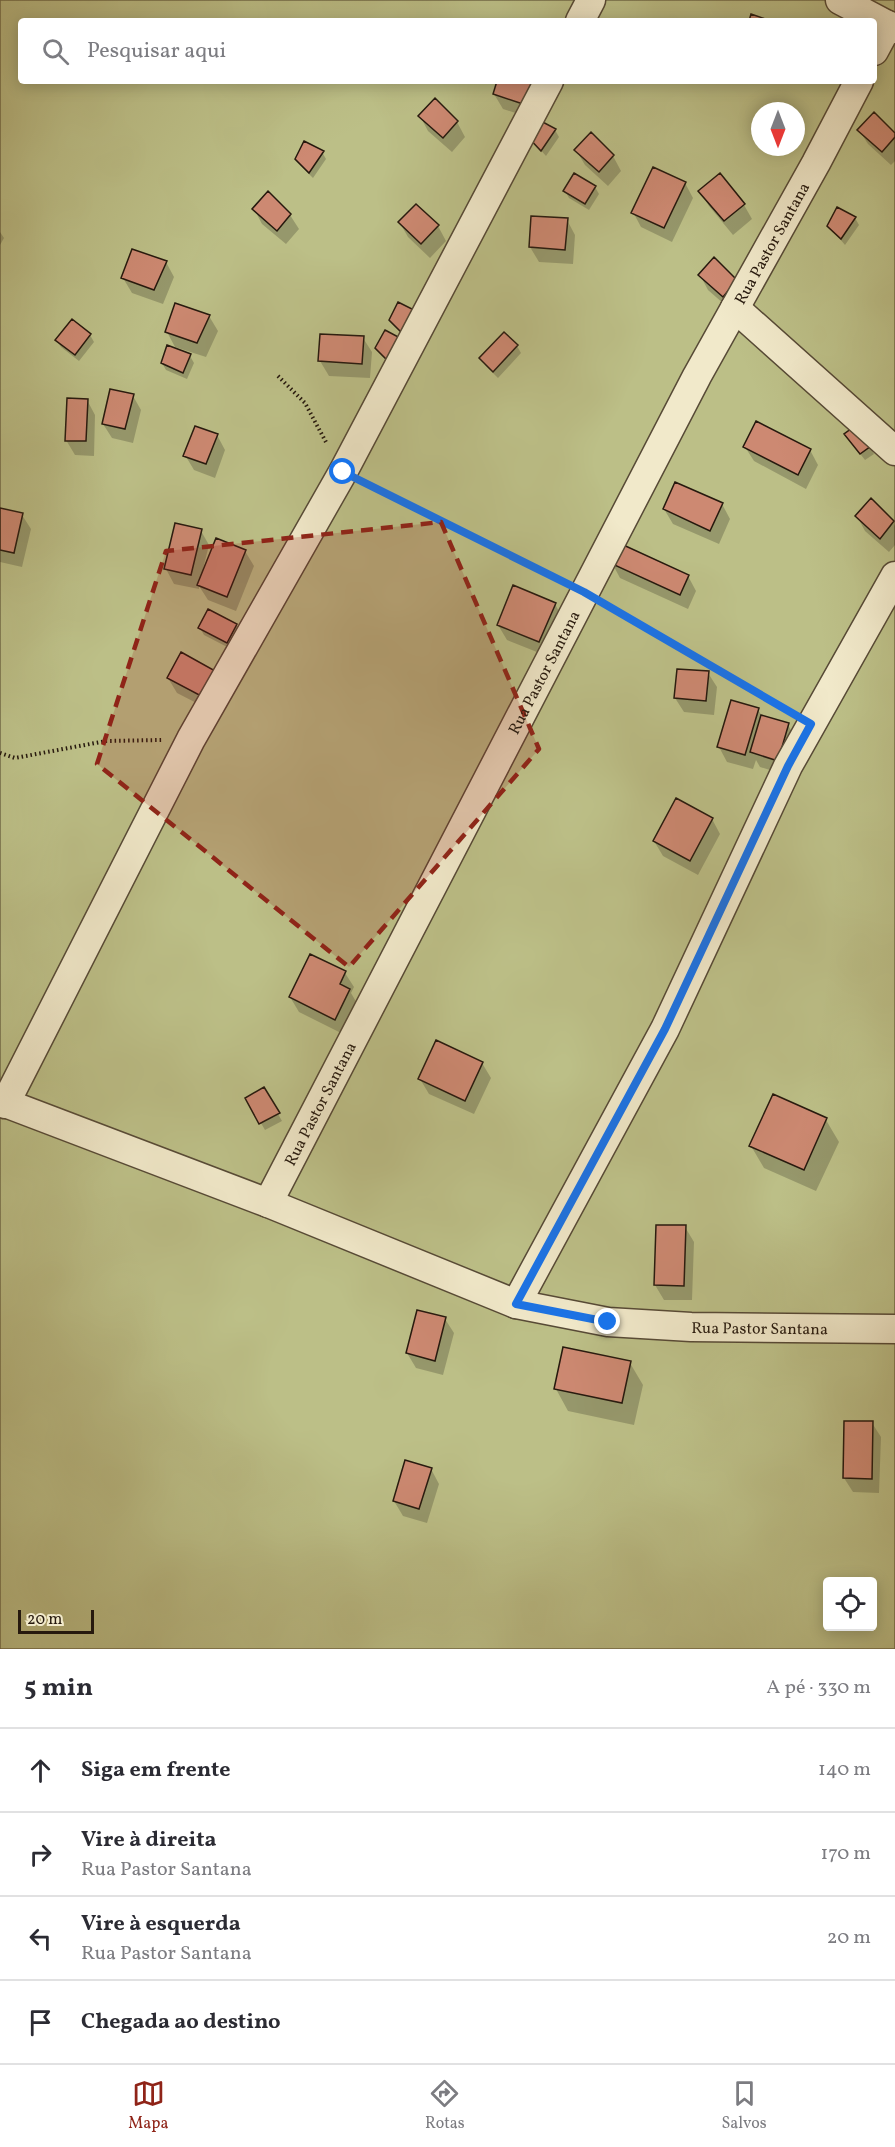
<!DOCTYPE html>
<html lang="pt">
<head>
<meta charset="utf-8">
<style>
	:root { --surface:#fff; --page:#f7f7f7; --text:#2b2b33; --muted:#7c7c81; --line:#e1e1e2; --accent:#8f2418 }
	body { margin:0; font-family:Vollkorn,serif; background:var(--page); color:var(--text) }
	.controls { position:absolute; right:18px; bottom:18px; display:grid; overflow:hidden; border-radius:6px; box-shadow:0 3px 15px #0003 }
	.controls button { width:54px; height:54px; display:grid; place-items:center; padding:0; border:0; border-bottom:2px solid var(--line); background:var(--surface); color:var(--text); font:30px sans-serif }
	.compass { position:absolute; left:751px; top:102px; width:54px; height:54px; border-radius:50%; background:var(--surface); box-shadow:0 3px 15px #0003; rotate:180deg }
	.scale { position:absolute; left:18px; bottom:15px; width:76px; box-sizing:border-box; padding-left:6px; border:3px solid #26190e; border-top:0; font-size:16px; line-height:21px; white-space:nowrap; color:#26190e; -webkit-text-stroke:4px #f1e9ca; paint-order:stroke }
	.stop { position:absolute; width:18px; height:18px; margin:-14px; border:4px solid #1a73e8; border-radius:50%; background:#fff }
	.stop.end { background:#1a73e8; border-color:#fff; box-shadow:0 2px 6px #0008 }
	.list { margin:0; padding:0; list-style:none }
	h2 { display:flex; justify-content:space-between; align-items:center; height:78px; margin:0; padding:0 24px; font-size:26px }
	h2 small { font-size:20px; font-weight:400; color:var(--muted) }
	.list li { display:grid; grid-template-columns:39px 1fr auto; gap:18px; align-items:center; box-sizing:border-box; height:84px; padding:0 24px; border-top:2px solid var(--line) }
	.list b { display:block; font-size:22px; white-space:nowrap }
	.list p { margin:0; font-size:20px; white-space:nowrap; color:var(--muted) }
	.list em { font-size:20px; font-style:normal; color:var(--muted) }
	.icon { flex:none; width:33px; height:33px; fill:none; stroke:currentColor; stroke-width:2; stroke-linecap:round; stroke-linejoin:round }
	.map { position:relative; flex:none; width:895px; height:1649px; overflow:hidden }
	.search { position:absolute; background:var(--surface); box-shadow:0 3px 15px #0003; left:18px; right:18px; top:18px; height:66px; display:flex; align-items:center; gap:15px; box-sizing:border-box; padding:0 21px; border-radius:6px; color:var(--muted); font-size:22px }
	.sheet { height:414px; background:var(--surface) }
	nav { display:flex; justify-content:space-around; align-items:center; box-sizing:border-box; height:84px; border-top:2px solid var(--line); background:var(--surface); font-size:16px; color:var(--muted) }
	nav a { display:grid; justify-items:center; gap:3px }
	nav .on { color:var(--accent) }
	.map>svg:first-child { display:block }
	.green { fill:#bcbf87; stroke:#716c4a; stroke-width:1.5; fill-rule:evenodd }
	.shadow { fill:#0003 }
	.building { fill:#cd8972; stroke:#26190e; stroke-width:1.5 }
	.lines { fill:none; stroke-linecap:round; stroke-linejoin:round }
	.street-casing { stroke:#574a36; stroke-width:31 }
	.path { stroke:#26190e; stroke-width:4; stroke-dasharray:1.5 3; stroke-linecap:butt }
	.street { stroke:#f1e9ca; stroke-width:28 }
	.route { stroke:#1a73e8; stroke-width:8 }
	.marked { fill:#8f2418; fill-opacity:0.2; stroke:#8f2418; stroke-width:4.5; stroke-dasharray:12 8; stroke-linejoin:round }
	.labels { text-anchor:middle; stroke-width:4.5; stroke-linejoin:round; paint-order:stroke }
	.street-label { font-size:16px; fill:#26190e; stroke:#f1e9ca }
</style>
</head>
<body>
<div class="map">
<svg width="895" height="1649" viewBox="0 0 895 1649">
	<rect width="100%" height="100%" fill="#eaddae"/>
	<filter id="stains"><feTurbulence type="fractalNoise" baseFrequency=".00333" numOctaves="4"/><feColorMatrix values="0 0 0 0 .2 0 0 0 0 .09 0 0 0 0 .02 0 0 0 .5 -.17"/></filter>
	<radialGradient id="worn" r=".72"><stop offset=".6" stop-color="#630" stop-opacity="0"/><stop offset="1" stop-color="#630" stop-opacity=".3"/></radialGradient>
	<path class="green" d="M0,0H895V1649H0ZM21,21H874V81H21ZM760,111H796V147H760ZM828,1582H872V1626H828Z"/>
	<path class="shadow" d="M499,81H538L531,118L503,109L494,94Z
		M420,116L457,122L465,137L452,152L428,131Z
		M555,130L559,137L546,156L529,137Z
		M859,130L895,135V161L891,165L868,144Z
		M576,150L613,156L621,171L608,186L585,165Z
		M322,152L326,159L313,178L301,166L297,159Z
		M685,183L693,198L672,242L641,227L633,212Z
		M595,187L599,194L589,210L569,198L565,191Z
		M700,191L744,205L752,219L733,235L709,206Z
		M254,209L290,215L299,229L286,244L262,224Z
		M855,218L859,225L845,245L829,226Z
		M567,220L575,235L573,264L539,262L530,247Z
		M400,223L438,226L446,241L430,258L408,237Z
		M0,232L4,238L0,245Z
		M166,262L174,277L163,304L132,293L123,278Z
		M700,275L744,296L732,311L708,290Z
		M209,316L218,331L206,357L175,347L167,332Z
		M90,335L94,342L79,361L61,347L57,341Z
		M363,338L372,352L370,378L329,376L320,361Z
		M517,346L521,353L498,378L485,365L481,358Z
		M190,356L194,363L187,379L166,370L162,363Z
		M133,396L141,410L133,443L112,438L103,424Z
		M87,400L95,415L94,456L75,455L66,440Z
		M217,435L225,450L215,478L194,470L185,455Z
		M850,441L870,447L874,454L865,460Z
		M745,447L810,450L818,465L806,489L754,461Z
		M722,504L730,519L719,544L673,524L664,509Z
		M0,510L22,515L31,529L22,567L0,562Z
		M857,516L893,522L895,526V545L889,552L865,531Z
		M201,531L209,545L203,569L245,551L254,566L236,611L208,600L199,586V589L174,584L166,569Z
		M612,563L688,576L696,591L688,609L620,578Z
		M555,604L563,619L547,656L507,640L498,625Z
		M236,625L240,632L231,649L204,635L200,628Z
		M181,654L212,711L177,693L168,678Z
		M708,673L717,687L714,715L684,712L675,698Z
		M758,710L763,717L788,725L796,739L786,775L760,767L756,760L753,769L727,762L719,747Z
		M712,819L720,834L698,875L663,856L654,841Z
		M345,973L354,987L351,993L358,1005L343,1034L299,1012L290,997Z
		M482,1063L491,1078L474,1114L429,1094L420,1079Z
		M264,1089L282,1121L265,1130L247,1099Z
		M826,1120L839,1142L816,1191L764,1168L751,1146Z
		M685,1227L694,1242L692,1300H664L655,1285Z
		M445,1319L454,1333L443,1375L416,1368L407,1353Z
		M630,1363L643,1385L634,1425L568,1411L556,1389Z
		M872,1423L881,1437L879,1493L853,1492L844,1478Z
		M431,1469L439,1484L427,1523L403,1516L394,1501Z"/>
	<path class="building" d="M751,14L771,21H749Z
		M497,81H536L523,104L493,94Z
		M435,98L458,121L443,138L418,116Z
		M874,112L895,133V137L882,152L857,130Z
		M537,119L556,129L541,151L528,137Z
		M591,132L614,155L599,172L574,150Z
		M304,141L324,151L309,173L295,159Z
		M653,167L686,182L664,228L631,213Z
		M574,173L596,186L585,204L563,191Z
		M720,173L745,204L724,221L698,191Z
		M268,191L291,214L277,231L252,209Z
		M416,204L439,225L421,244L398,222Z
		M837,207L856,217L841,239L827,226Z
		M531,216L568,218L565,250L529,247Z
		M132,249L167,261L154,290L121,278Z
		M714,257L737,280L723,297L698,275Z
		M398,302L418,312L403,334L389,320Z
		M175,303L210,315L197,343L165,332Z
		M72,319L91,334L75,355L55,340Z
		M385,330L404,340L389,362L375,348Z
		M504,332L518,345L493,372L479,358Z
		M320,334L364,336L362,364L318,361Z
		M167,345L191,354L183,373L161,363Z
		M110,389L134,394L125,429L102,424Z
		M67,398L88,399L86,441H65Z
		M756,421L811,449L798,475L743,447Z
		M195,426L218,434L206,464L183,456Z
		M855,426L871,446L860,454L844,434Z
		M675,482L723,503L710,531L663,509Z
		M871,498L894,521L880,539L855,516Z
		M0,508L23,513L14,553L0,550Z
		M175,523L202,529L191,575L164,569Z
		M216,538L246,550L227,597L197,585Z
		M619,543L689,575L680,595L610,563Z
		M513,585L556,603L539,642L497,625Z
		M208,609L237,624L227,643L198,628Z
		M181,652L217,672L203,697L167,678Z
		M677,669L709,671L706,701L674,698Z
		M731,700L759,708L745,755L717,747Z
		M761,715L789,723L778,761L750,752Z
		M676,798L713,818L690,861L653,841Z
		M310,954L346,971L340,984L350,989L335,1020L289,997Z
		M436,1040L483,1062L465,1101L418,1079Z
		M264,1087L280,1113L259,1124L245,1098Z
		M773,1094L827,1118L804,1170L749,1146Z
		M656,1225H686L684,1286L654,1285Z
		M417,1310L446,1317L435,1361L406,1353Z
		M563,1347L631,1361L622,1403L554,1389Z
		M844,1421H873L872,1479L843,1478Z
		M405,1460L432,1468L419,1509L393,1501Z"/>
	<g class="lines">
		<defs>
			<g id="street">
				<path d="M840,0L895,29"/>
				<path d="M580,21L591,0"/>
				<path d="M874,51L888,25"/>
				<path d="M735,308L895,451"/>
				<path id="s1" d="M0,1101L268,1203L516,1304L608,1322L691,1327L895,1329"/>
				<path d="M5,1104L191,739L343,472L549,81"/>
				<path id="s2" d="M268,1203L697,376L816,163L859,81"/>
				<path d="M516,1304L665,1029L788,766L895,576"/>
			</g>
		</defs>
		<use href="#street" class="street-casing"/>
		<path class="path" d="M278,376L305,403L327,444
			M366,484L561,580
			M607,605L790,712
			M0,753L15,758L106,741L162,740"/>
		<use href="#street" class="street"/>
	</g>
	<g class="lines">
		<path class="route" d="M343,472L584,592L811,724L788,766L665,1029L516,1304L608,1322"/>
	</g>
	<path class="marked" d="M441,522L539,749L349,967L97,764L166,551Z"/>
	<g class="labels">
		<g class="street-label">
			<text dy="6" stroke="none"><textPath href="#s2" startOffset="1084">Rua Pastor Santana</textPath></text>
			<text dy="6" stroke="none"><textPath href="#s2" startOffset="598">Rua Pastor Santana</textPath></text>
			<text dy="6" stroke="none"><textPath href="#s2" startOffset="112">Rua Pastor Santana</textPath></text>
			<text dy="6" stroke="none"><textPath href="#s1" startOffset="800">Rua Pastor Santana</textPath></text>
		</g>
	</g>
	<rect width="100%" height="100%" filter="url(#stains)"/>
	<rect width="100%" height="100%" fill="url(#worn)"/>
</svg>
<div class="controls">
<button><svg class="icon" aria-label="locate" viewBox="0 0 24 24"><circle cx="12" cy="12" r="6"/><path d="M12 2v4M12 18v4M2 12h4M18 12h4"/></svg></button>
</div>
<svg class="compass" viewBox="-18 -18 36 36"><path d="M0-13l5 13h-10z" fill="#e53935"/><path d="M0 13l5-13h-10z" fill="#7c7c81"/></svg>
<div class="scale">20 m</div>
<div class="stop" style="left:343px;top:472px"></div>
<div class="stop end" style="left:608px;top:1322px"></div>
<div class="search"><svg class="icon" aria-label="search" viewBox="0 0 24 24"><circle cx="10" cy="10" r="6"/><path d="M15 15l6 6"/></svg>Pesquisar aqui</div>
</div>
<section class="sheet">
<h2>5 min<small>A pé · 330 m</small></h2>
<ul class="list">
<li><svg class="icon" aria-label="ahead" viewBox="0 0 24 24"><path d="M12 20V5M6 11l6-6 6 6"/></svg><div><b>Siga em frente</b></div><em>140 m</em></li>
<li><svg class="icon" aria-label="right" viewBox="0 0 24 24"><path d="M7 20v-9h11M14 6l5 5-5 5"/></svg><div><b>Vire à direita</b><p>Rua Pastor Santana</p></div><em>170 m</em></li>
<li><svg class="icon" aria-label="left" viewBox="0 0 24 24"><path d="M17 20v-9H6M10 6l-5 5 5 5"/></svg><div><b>Vire à esquerda</b><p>Rua Pastor Santana</p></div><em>20 m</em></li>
<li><svg class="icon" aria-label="arrive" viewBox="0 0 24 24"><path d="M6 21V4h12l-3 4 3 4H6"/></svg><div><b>Chegada ao destino</b></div></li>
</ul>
</section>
<nav>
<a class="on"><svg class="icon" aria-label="map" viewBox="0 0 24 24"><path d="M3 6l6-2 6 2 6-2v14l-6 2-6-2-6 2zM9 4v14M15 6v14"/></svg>Mapa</a>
<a><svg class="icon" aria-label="directions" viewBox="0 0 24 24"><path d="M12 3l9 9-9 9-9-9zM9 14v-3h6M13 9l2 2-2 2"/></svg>Rotas</a>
<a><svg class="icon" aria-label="saved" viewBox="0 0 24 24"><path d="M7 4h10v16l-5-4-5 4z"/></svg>Salvos</a>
</nav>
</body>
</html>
